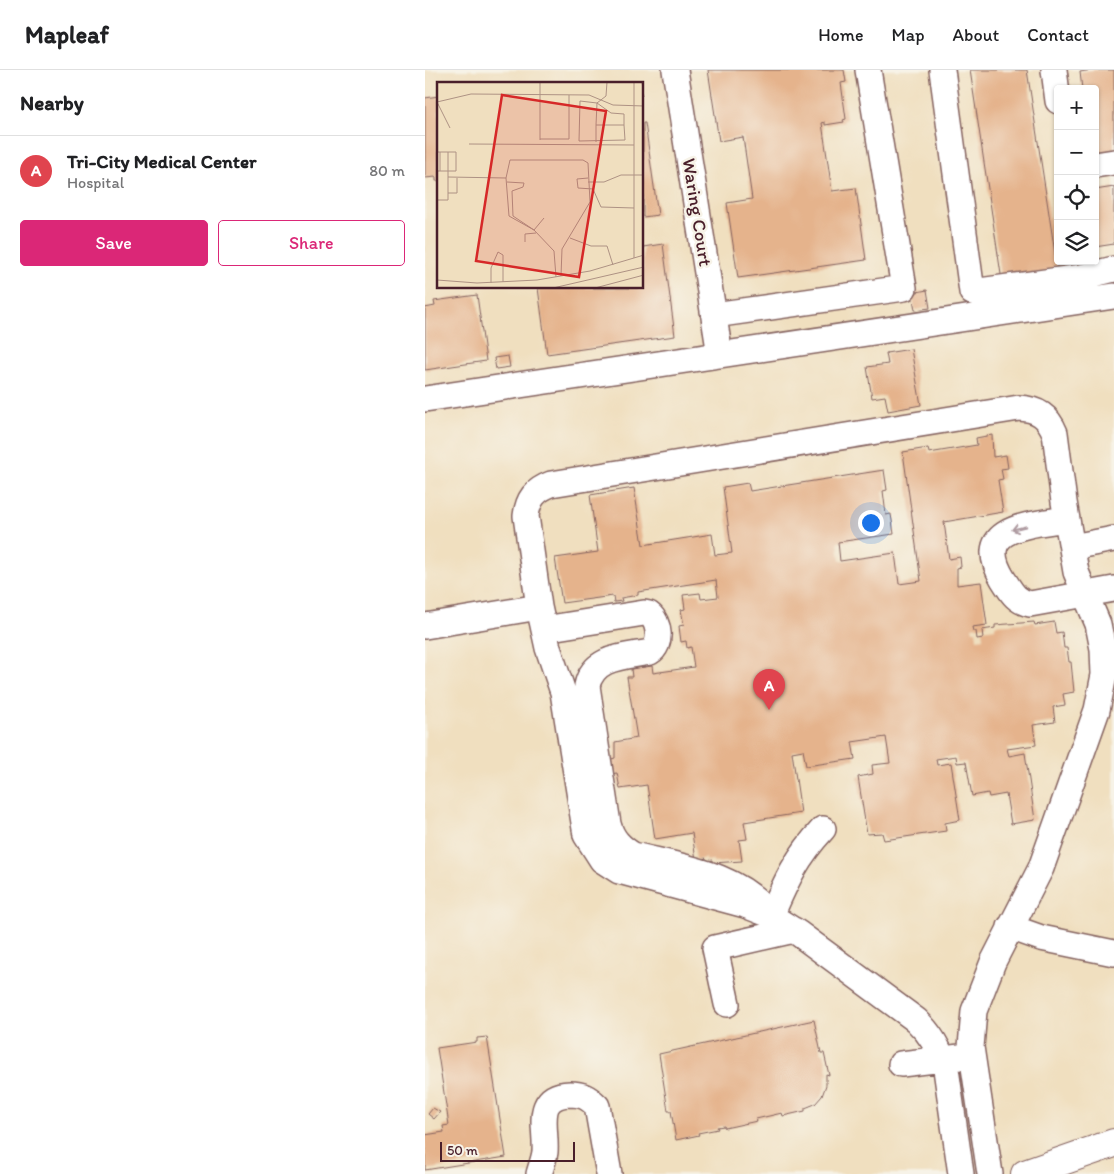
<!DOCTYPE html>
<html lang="en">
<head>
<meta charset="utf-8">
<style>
	:root { --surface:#fff; --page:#f2f2f2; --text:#202124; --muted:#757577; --line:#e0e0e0; --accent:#db2777 }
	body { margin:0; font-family:Itim,sans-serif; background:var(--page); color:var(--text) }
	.controls { position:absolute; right:15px; top:15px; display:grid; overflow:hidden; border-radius:5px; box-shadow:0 1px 4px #0004 }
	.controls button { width:45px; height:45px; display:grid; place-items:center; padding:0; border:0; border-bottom:1px solid var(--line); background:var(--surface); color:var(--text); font:25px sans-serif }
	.scale { position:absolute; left:15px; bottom:12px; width:135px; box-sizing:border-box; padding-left:5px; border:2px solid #4a1f2b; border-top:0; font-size:14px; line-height:18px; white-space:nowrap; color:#4a1f2b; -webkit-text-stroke:4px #f7f3e8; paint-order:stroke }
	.you { position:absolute; left:445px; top:452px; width:18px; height:18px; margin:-12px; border:4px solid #fff; border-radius:50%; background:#1a73e8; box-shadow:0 0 0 8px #1a73e833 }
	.badge { display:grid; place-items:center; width:32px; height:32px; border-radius:50%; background:var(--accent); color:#fff; font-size:16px; font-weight:700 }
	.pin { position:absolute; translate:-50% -41px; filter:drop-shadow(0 1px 2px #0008) }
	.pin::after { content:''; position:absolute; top:26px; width:18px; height:15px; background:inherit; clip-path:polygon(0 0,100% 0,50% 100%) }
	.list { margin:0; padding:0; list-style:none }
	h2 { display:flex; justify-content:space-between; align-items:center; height:65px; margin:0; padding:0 20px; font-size:21px }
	h2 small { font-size:16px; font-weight:400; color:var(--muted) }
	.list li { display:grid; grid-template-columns:32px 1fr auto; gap:15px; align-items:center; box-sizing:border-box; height:70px; padding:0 20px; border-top:1px solid var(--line) }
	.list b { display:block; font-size:19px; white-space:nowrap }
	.list p { margin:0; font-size:16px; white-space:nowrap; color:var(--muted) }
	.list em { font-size:16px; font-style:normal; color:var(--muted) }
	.actions { display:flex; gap:10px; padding:15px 20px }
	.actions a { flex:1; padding:11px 0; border:1px solid var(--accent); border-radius:5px; text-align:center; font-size:18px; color:var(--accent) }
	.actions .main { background:var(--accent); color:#fff }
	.icon { flex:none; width:28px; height:28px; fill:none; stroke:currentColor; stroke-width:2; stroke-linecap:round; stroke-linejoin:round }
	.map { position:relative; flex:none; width:689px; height:1104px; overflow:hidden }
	header { display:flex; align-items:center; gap:30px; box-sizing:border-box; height:70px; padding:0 25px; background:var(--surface); border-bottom:1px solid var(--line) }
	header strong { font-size:24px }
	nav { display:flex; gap:28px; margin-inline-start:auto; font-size:18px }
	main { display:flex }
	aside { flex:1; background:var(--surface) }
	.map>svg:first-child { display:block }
	.building { fill:#e5b38c }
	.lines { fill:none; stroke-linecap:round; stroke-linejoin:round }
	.minor-casing { stroke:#84625f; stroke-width:28 }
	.major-casing { stroke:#84625f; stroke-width:30 }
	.minor { stroke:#fff; stroke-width:25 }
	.major { stroke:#fff; stroke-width:28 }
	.oneway { stroke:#ae9aa0 }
	.labels { text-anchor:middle; stroke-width:5; stroke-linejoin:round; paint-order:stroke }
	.street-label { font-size:19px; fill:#4a1f2b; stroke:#f7f3e8 }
	.inset-road { fill:none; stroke:#ae9284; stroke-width:1 }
	.view { fill:#d62828; fill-opacity:0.15; stroke:#d62828; stroke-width:2.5 }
	.inset-edge { fill:none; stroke:#4a1f2b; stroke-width:2.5 }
</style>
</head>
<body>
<header>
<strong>Mapleaf</strong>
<nav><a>Home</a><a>Map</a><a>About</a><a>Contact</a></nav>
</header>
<main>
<aside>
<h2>Nearby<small></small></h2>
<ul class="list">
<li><span class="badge" style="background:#e0444e">A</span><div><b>Tri-City Medical Center</b><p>Hospital</p></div><em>80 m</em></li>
</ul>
<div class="actions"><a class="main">Save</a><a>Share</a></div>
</aside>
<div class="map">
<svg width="689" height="1104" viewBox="0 0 689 1104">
	<rect width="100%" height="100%" fill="#f7f3e8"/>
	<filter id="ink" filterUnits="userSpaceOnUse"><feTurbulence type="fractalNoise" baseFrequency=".02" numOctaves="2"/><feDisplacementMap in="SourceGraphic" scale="10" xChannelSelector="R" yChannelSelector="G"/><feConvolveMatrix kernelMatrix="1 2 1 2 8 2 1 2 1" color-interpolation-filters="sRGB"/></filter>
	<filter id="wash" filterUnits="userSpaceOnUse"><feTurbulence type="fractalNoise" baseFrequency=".0096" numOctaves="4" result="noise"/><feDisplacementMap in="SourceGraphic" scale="20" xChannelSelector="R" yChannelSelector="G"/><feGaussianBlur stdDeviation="1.12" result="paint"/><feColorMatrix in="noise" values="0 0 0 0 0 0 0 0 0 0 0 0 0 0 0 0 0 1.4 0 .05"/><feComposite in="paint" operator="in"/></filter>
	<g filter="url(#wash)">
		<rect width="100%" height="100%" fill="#f0dfbf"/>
		<g id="blocks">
			<path class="building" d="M283,0H419L421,12L416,13L421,49L418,50L419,52L400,55V52L397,53L407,121L431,118L441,190L313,208L302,133L327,129L318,67L294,71Z
				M545,0H602L633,203L577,211Z
				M667,0H689V81L670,84V19H657L655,2Z
				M14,26V111H11V107L0,108V28Z
				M218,53H220L233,145L218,147Z
				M689,117V174L670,177V120Z
				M238,174L250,266L122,284L113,218H218V177Z
				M502,220L505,238L490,240L487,223Z
				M52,225L61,291L0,300V238L10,236L9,231Z
				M486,279L496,335L463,341L460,326L447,328L442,297L463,294L461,283Z
				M83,286L85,297L71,299L69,288Z
				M567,365L568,387L581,385L583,398L576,399L578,409L573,410L578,442L519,452L524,489L535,487L536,497L532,498V515L556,512L562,555L547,557L548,561H551L552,569L558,568L557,560L570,558V555L609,552L610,555L629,552L631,563L637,562L639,578H642L644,592H646L649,622L638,624L640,635L628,637L630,652L608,655L611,675L582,679L584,686L600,683L610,750L586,754L581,724L564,727L563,723L547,726L541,692L532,693L531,686L511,689L512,695L526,693L535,750L520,753L521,761L459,770L457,763L442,764L433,707L448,704L447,695L465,693L461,667L427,672L430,689L381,696L378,680L367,682L376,743L319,752L322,769L314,770L317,791L288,793V790L281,791V788L271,790L267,763L230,769L222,715L195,719L192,703L185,704L183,690L190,688V672L212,668L202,607H207L206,599L227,596L228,603L269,597L266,577L262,578L261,571L256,572L254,556L259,555L256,540L260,539L258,525L275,523L276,529L293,527L291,510L213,522V525L196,528L197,531L189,532L188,526L137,533L130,488L173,482L165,425L209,418L218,475L287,464L290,485L307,483L298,417L323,413L325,421L459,400L462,420L458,421L461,445L466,444L469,464L413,472L415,491L470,483L474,514L496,511L478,382L503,378L504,383L552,375L551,368Z
				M389,950L396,983H399L404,1005L401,1004V1015L397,1026L390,1034L380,1038V1041L358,1046L357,1043L331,1049L332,1051L300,1058L299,1056L292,1057L293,1059L273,1063L274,1065L251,1070L246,1041H243L234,984Z
				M62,967L81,1087L0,1100V1065L19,1062L18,1056L24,1055L12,978L52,972V968Z
				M8,1038L15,1042L9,1049L3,1044Z"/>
		</g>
	</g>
	<g filter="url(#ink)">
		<use href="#blocks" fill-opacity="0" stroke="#84625f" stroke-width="1"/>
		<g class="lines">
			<defs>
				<path id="minor" d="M250,0L295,285
					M517,0L547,222L656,207L689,199
					M629,0L633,31
					M670,95L689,92
					M289,245L479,218L443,0
					M0,329L689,226
					M642,449C606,455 546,456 578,509C586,521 590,531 605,534L689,519
					M647,477L689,469
					M0,556L114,537
					M119,559L219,543L224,544C235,552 237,575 225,582C200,587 168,586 162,616L183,754C187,769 195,777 208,785C256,797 314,803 346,846C361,811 372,787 398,759
					M585,857L616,868L689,883
					M302,934L290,878L369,860
					M476,994L535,987
					M114,1104C116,1097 119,1089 120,1082C122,1058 108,1025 145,1024C157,1024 163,1027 172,1036L184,1104
					M536,1104L521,999C515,979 506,964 491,950L373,863L343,844L320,835L194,801L177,790L161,765L138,622L123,578L114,537L101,446C103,429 110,420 126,414L594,338C613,339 623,346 630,363L639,432L651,502L673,554L678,579L679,605L672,640L616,798L568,892L549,941L546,977L565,1104"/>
				<path id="major" d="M600,1104L689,1073"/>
			</defs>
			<use href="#minor" class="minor-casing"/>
			<use href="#major" class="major-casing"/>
			<use href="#minor" class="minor"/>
			<use href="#major" class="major"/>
		</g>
		<defs><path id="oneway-shaft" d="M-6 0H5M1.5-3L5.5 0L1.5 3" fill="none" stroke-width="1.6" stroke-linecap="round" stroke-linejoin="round" transform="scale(1.25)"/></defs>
		<use class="oneway" href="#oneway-shaft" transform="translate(594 458) rotate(167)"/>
	</g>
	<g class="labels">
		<g class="street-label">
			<text transform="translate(273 142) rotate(81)" y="7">Waring Court</text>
		</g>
	</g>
	<g transform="translate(12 12)">
		<rect width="206" height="206" fill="#f0dfbf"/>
		<path class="inset-road" d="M170,0L169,14L160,21L143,19L142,59L188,58L187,43H159L160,21L174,31L187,32V43M197,0V176M205,0L207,15M0,20L34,12L152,13L176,23L207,24M0,20L13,46M103,57H132V13M103,58V0M159,60V43M32,62L197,63M0,70H19V89H0M3,70V89M11,70V95M151,96L140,97L141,106L156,107L164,125L197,126M70,100L87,101L86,105L75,109L76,134L97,148L107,136M151,100H167L184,93H207M11,111H20V96M0,118H11V95L69,96M133,156L154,164H170L176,183M88,160V152L99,151M119,195L117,169L97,148L72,134L69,96L73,78H146L151,81L153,120L125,167L124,194M0,198L40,201L100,198L153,189L207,173M54,201V186L61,170L66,173V200M116,206L207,185M158,206L207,193"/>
		<path class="view" d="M65,13L169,29L142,195L39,179Z"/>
		<rect width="206" height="206" class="inset-edge"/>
	</g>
</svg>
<div class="controls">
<button>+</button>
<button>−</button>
<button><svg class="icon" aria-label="locate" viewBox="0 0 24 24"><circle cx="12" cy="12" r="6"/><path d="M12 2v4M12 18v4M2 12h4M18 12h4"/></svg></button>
<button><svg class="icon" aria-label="layers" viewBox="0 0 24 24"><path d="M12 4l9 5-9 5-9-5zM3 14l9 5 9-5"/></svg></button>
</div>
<div class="scale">50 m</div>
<div class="you"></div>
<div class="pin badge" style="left:344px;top:640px;background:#e0444e">A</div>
</div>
</main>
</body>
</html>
